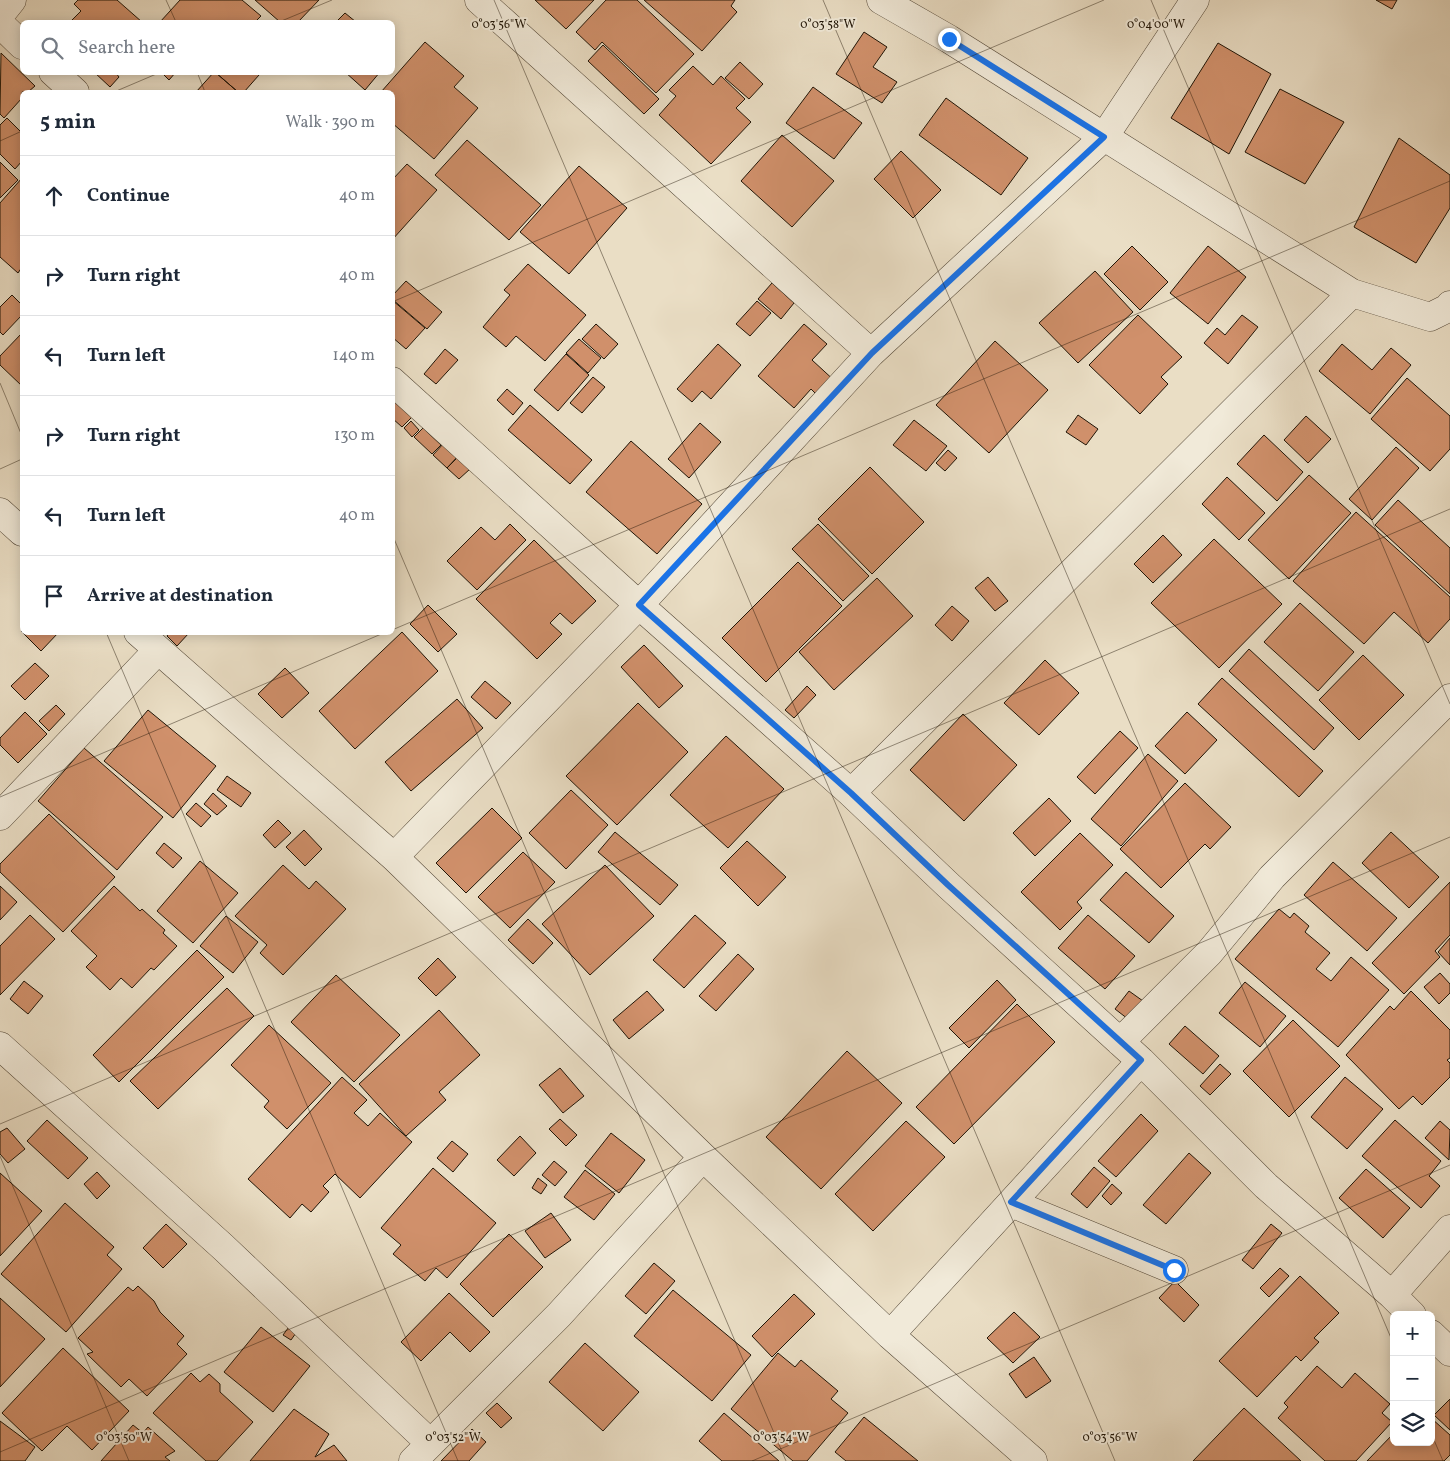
<!DOCTYPE html>
<html lang="en">
<head>
<meta charset="utf-8">
<style>
	:root { --surface:#fff; --page:#f6f6f7; --text:#1f2937; --muted:#747a83; --line:#e0e1e3 }
	body { margin:0; font-family:Vollkorn,serif; background:var(--page); color:var(--text) }
	.controls { position:absolute; right:15px; bottom:15px; display:grid; overflow:hidden; border-radius:8px; box-shadow:0 2px 12px #0003 }
	.controls button { width:45px; height:45px; display:grid; place-items:center; padding:0; border:0; border-bottom:1px solid var(--line); background:var(--surface); color:var(--text); font:25px sans-serif }
	.stop { position:absolute; width:15px; height:15px; margin:-11px; border:4px solid #1a73e8; border-radius:50%; background:#fff }
	.stop.end { background:#1a73e8; border-color:#fff; box-shadow:0 1px 5px #0008 }
	.list { margin:0; padding:0; list-style:none }
	h2 { display:flex; justify-content:space-between; align-items:center; height:65px; margin:0; padding:0 20px; font-size:21px }
	h2 small { font-size:16px; font-weight:400; color:var(--muted) }
	.list li { display:grid; grid-template-columns:32px 1fr auto; gap:15px; align-items:center; box-sizing:border-box; height:80px; padding:0 20px; border-top:1px solid var(--line) }
	.list b { display:block; font-size:19px; white-space:nowrap }
	.list em { font-size:16px; font-style:normal; color:var(--muted) }
	.icon { flex:none; width:28px; height:28px; fill:none; stroke:currentColor; stroke-width:2; stroke-linecap:round; stroke-linejoin:round }
	.map { position:relative; flex:none; width:1450px; height:1461px; overflow:hidden }
	.search { position:absolute; background:var(--surface); box-shadow:0 2px 12px #0003; left:20px; top:20px; width:375px; height:55px; display:flex; align-items:center; gap:12px; box-sizing:border-box; padding:0 18px; border-radius:8px; color:var(--muted); font-size:19px }
	.panel { position:absolute; background:var(--surface); box-shadow:0 2px 12px #0003; left:20px; top:90px; width:375px; height:545px; border-radius:8px }
	.map>svg:first-child { display:block }
	.building { fill:#d0906b; stroke:#1f1406 }
	.lines { fill:none; stroke-linecap:round; stroke-linejoin:round }
	.minor-casing { stroke:#524636; stroke-width:29 }
	.minor { stroke:#f1ead9; stroke-width:28 }
	.route { stroke:#1a73e8; stroke-width:6 }
	.ticks { fill:none; stroke:#1f1406; stroke-width:1; stroke-opacity:0.45 }
	.ticks-label { font-size:12px; text-anchor:middle; fill:#1f1406; stroke:#f1ead9; stroke-width:4; stroke-linejoin:round; paint-order:stroke }
</style>
</head>
<body>
<div class="map">
<svg width="1450" height="1461" viewBox="0 0 1450 1461">
	<rect width="100%" height="100%" fill="#eadec5"/>
	<filter id="stains"><feTurbulence type="fractalNoise" baseFrequency=".004" numOctaves="4"/><feColorMatrix values="0 0 0 0 .2 0 0 0 0 .09 0 0 0 0 .02 0 0 0 .5 -.17"/></filter>
	<radialGradient id="worn" r=".72"><stop offset=".6" stop-color="#630" stop-opacity="0"/><stop offset="1" stop-color="#630" stop-opacity=".3"/></radialGradient>
	<path class="building" d="M78,0H117L142,22H70L81,11L74,4Z
		M180,0H242L261,16L255,22H160Z
		M255,0H319L298,22H280Z
		M535,0H594L566,29Z
		M606,0H637L694,54L656,93L602,42L595,50L576,32Z
		M644,0H735L731,6L737,12L702,51Z
		M1376,0H1397L1392,9Z
		M345,13L356,22H336Z
		M864,32L887,47L873,67L897,82L882,103L836,74Z
		M425,42L464,76L454,87L478,108L434,159L392,123V92H381Z
		M1218,43L1271,74L1229,154L1171,118Z
		M603,45L659,99L644,114L588,61Z
		M1,53L35,86L28,92H22V98L4,118L0,114Z
		M740,62L763,84L749,99L725,78Z
		M693,66L713,85L721,76L745,99L736,108L751,122L711,164L659,115L676,96L669,90Z
		M94,72H115L119,77L110,87Z
		M161,72H176L169,80Z
		M214,72H215L238,92H196Z
		M256,72L259,75L244,92H238L216,73Z
		M345,72H380L365,90Z
		M813,87L862,123L834,159L786,123Z
		M1280,89L1344,122L1305,184L1245,152Z
		M946,98L1028,158L1001,195L919,135Z
		M7,118L22,133V161L15,169L0,154V125Z
		M782,135L834,181L792,227L741,181Z
		M1399,138L1450,175V208L1416,263L1354,227Z
		M467,140L541,205L509,240L435,175Z
		M901,151L941,190L913,218L874,179Z
		M0,162L18,180L0,198Z
		M407,164L437,190L392,240V180Z
		M579,166L627,208L569,274L520,232Z
		M22,178V267L18,273L0,257V203Z
		M1132,246L1168,282L1140,310L1104,274Z
		M1208,246L1246,277L1208,324L1170,293Z
		M528,264L586,315L545,361L516,336L506,347L483,327L510,295L504,290Z
		M1095,271L1133,312L1078,363L1039,323Z
		M406,281L442,312L427,329L392,299V296Z
		M772,283L794,303L781,319L758,299Z
		M12,295L22,305V315L3,335L0,332V307Z
		M392,300L425,328L406,349L392,337Z
		M757,301L771,313L750,336L736,324Z
		M1138,315L1182,357L1161,377L1168,384L1140,414L1089,365Z
		M1242,315L1258,327L1228,364L1204,343L1217,328L1225,335Z
		M596,324L618,344L604,359L582,339Z
		M804,324L827,344L812,360L837,383L822,400L811,389L794,408L758,376Z
		M22,333V386L0,365V356Z
		M579,339L601,358L588,373L566,353Z
		M995,341L1048,390L989,453L936,405Z
		M718,344L741,365L711,399L702,391L692,402L677,389Z
		M1342,344L1372,370L1391,348L1411,365L1370,414L1319,371Z
		M445,349L458,360L436,384L424,374Z
		M566,354L589,375L558,411L534,390Z
		M593,377L605,387L582,413L570,403Z
		M1407,378L1450,416V449L1430,471L1371,419Z
		M507,389L523,403L513,415L497,400Z
		M394,400L412,417L402,427L392,418V401Z
		M530,405L592,460L570,484L508,430Z
		M1078,415L1098,429L1086,445L1066,432Z
		M1306,416L1331,439L1308,463L1284,440Z
		M914,420L947,446L926,471L893,445Z
		M411,421L419,430L412,437L404,428Z
		M700,423L721,442L689,478L668,459Z
		M423,428L441,445L432,454L414,437Z
		M1264,435L1303,472L1277,501L1237,464Z
		M631,441L702,504L657,554L586,492Z
		M444,443L458,456L447,468L433,455Z
		M1396,447L1419,468L1372,520L1349,499Z
		M948,450L957,458L945,471L936,463Z
		M458,457L470,469L459,479L447,468Z
		M870,467L924,522L872,574L818,519Z
		M1309,475L1351,513L1289,579L1248,540Z
		M1227,477L1265,513L1239,540L1202,504Z
		M1398,500L1450,548V594L1375,525Z
		M1356,512L1450,597V619L1428,643L1394,612L1364,644L1293,581Z
		M510,524L526,540L477,590L447,561L481,527L495,540Z
		M818,524L869,576L843,601L792,549Z
		M1163,535L1182,555L1153,583L1134,564Z
		M1214,539L1282,604L1219,668L1151,603Z
		M534,540L596,601L572,624L560,613L550,623L562,634L537,659L476,599Z
		M798,562L842,606L766,682L722,638Z
		M988,577L1008,601L995,611L975,588Z
		M877,578L913,616L834,690L799,652Z
		M1300,603L1354,652L1318,691L1264,642Z
		M428,605L457,634L438,652L410,624Z
		M952,606L969,621L952,641L935,625Z
		M22,630V632H59L41,651L21,631Z
		M170,632H189V633L177,646L167,636Z
		M402,632L438,671L355,749L319,711Z
		M644,645L683,686L659,708L621,667Z
		M1249,649L1334,728L1314,750L1229,671Z
		M1363,655L1404,695L1359,740L1319,700Z
		M1045,660L1079,693L1039,735L1004,703Z
		M35,663L49,676L25,700L11,686Z
		M285,668L309,693L282,718L258,694Z
		M1222,678L1323,771L1299,797L1198,704Z
		M485,681L511,703L496,719L471,697Z
		M807,686L816,695L794,718L785,710Z
		M457,699L483,728L411,791L385,762Z
		M638,703L688,752L617,825L566,776Z
		M56,705L65,714L49,731L39,721Z
		M148,710L216,766L173,818L104,761Z
		M25,712L47,734L18,763L0,745V738Z
		M1187,712L1217,740L1185,774L1155,746Z
		M963,714L1017,765L964,821L910,770Z
		M1120,731L1138,748L1095,794L1077,777Z
		M726,736L784,789L728,848L670,795Z
		M84,748L163,817L117,870L38,801Z
		M1148,754L1178,781L1121,846L1091,819Z
		M227,776L251,793L241,807L217,790Z
		M1185,783L1231,827L1210,849L1205,844L1161,888L1120,849Z
		M571,790L608,825L566,869L529,833Z
		M213,793L227,806L217,815L204,804Z
		M1049,798L1071,821L1035,856L1013,833Z
		M196,803L211,816L201,827L186,814Z
		M492,808L522,838L466,893L436,863Z
		M49,814L115,877L63,932L0,872V864Z
		M278,820L291,833L275,848L263,835Z
		M304,830L322,849L305,866L286,847Z
		M615,832L678,885L660,905L598,852Z
		M1391,832L1439,877L1409,908L1362,863Z
		M1080,833L1113,865L1077,902L1082,908L1060,930L1021,892Z
		M747,841L786,877L758,906L720,868Z
		M164,843L182,858L173,868L156,853Z
		M523,852L555,882L510,928L478,897Z
		M200,861L238,893L193,943L157,911Z
		M1333,862L1397,918L1367,951L1304,895Z
		M283,865L309,889L316,881L346,909L283,975L260,953L267,945L235,916Z
		M605,865L654,916L590,975L542,924Z
		M1126,872L1174,916L1149,943L1100,900Z
		M1450,882V935L1435,951L1440,957L1404,994L1372,963Z
		M0,886L17,902L0,920Z
		M114,886L140,911L142,909L165,930L163,933L177,946L154,970L151,968L132,988L121,978L110,990L86,967L97,956L71,931Z
		M1279,909L1290,918L1294,913L1309,926L1305,932L1330,953L1316,969L1331,981L1351,957L1389,990L1338,1047L1235,959Z
		M30,915L55,939L0,995V946Z
		M695,915L726,943L684,988L653,960Z
		M1088,915L1135,956L1105,989L1058,948Z
		M226,916L258,942L233,973L200,946Z
		M528,919L553,943L533,964L508,940Z
		M1450,938V965L1438,952Z
		M197,950L224,977L119,1082L93,1055Z
		M738,954L754,969L716,1011L699,996Z
		M438,958L456,977L436,996L418,978Z
		M1440,973L1450,984V993L1439,1004L1424,987Z
		M336,975L400,1035L354,1082L291,1022Z
		M997,980L1016,1000L969,1048L949,1028Z
		M24,981L43,996L28,1014L10,999Z
		M1245,982L1286,1016L1260,1047L1219,1013Z
		M227,988L254,1016L158,1109L130,1081Z
		M647,991L664,1010L629,1039L613,1020Z
		M1129,991L1143,1001L1128,1019L1115,1009Z
		M1411,991L1450,1030V1058L1447,1060L1450,1063V1077L1422,1105L1413,1096L1399,1109L1346,1055L1390,1006L1394,1010Z
		M1017,1004L1055,1042L954,1144L916,1107Z
		M439,1010L480,1055L439,1092L446,1100L406,1136L359,1084Z
		M1293,1020L1340,1066L1289,1117L1243,1071Z
		M269,1025L331,1083L287,1129L264,1107L269,1101L231,1065Z
		M1185,1026L1219,1056L1203,1074L1169,1044Z
		M847,1051L902,1103L821,1189L766,1137Z
		M1220,1064L1231,1074L1210,1095L1200,1086Z
		M560,1068L584,1096L563,1113L539,1085Z
		M342,1077L367,1100L354,1113L368,1126L380,1113L412,1142L360,1198L335,1174L323,1186L329,1192L311,1212L302,1204L290,1218L248,1179Z
		M1345,1077L1383,1109L1347,1149L1311,1117Z
		M1141,1114L1158,1131L1116,1177L1098,1161Z
		M560,1119L577,1135L566,1146L549,1129Z
		M47,1120L88,1158L68,1179L27,1141Z
		M1395,1120L1441,1161L1429,1176L1440,1186L1421,1208L1362,1156Z
		M906,1121L945,1157L873,1231L835,1194Z
		M1440,1121L1450,1130L1449,1160L1425,1138Z
		M7,1128L25,1149L8,1163L0,1154V1132Z
		M611,1133L645,1160L619,1193L585,1166Z
		M520,1136L536,1153L514,1176L497,1160Z
		M452,1141L468,1154L453,1172L437,1158Z
		M1189,1153L1211,1173L1166,1224L1143,1205Z
		M554,1161L567,1172L555,1186L542,1175Z
		M1094,1167L1110,1181L1087,1208L1071,1194Z
		M433,1168L496,1223L447,1278L436,1268L425,1281L393,1254L401,1245L381,1228Z
		M1366,1169L1410,1208L1383,1238L1339,1198Z
		M585,1170L615,1194L594,1220L564,1197Z
		M97,1172L110,1186L97,1199L84,1184Z
		M0,1173L42,1211L0,1256Z
		M538,1178L547,1185L541,1194L532,1188Z
		M1112,1184L1122,1193L1111,1205L1102,1196Z
		M65,1203L114,1247L107,1255L122,1269L66,1332L1,1274Z
		M551,1213L571,1240L545,1258L525,1231Z
		M166,1224L187,1244L163,1268L143,1248Z
		M1271,1224L1282,1233L1253,1269L1242,1260Z
		M509,1234L543,1267L493,1317L460,1284Z
		M654,1263L675,1281L646,1314L625,1296Z
		M1280,1268L1289,1276L1269,1297L1260,1288Z
		M1300,1276L1339,1313L1314,1338L1319,1342L1301,1361L1296,1356L1257,1397L1219,1361Z
		M1175,1281L1199,1305L1184,1322L1159,1298Z
		M138,1286L154,1301L160,1312L184,1336L177,1344L187,1354L147,1396L129,1379L121,1387L87,1354L93,1352L78,1338L128,1287L133,1291Z
		M673,1290L751,1355L712,1401L634,1336Z
		M449,1293L490,1332L470,1352L450,1332L421,1361L401,1342Z
		M794,1294L815,1314L772,1357L752,1336Z
		M0,1298L45,1339L0,1387Z
		M1014,1312L1040,1337L1013,1363L987,1338Z
		M294,1320L303,1323L291,1340L283,1335Z
		M261,1327L310,1366L273,1412L224,1372Z
		M585,1343L639,1392L603,1431L549,1382Z
		M63,1348L129,1411L92,1450L67,1426L42,1451L2,1413Z
		M778,1353L795,1367L801,1360L838,1391L831,1399L848,1413L807,1461H793L731,1409Z
		M1034,1357L1051,1381L1026,1398L1009,1374Z
		M1317,1366L1342,1388L1355,1373L1390,1404L1382,1413L1392,1422L1356,1461H1325L1278,1418L1288,1407L1284,1403Z
		M191,1373L200,1382L209,1374L220,1384V1392L253,1422L217,1461H206L153,1413Z
		M1450,1399V1430L1434,1415Z
		M497,1403L512,1418L501,1428L486,1413Z
		M1244,1408L1301,1461H1193Z
		M294,1409L329,1434L315,1457L334,1445L347,1461H250Z
		M724,1413L779,1461H722L699,1441Z
		M864,1417L918,1461H846L835,1452Z
		M1431,1418L1450,1435V1455L1444,1461H1367L1394,1433V1442H1431Z
		M0,1421L35,1447L25,1461H0Z
		M133,1425L143,1433L148,1427L175,1451L165,1457L170,1461H101Z
		M472,1429L486,1442L469,1461H441Z"/>
	<g class="lines">
		<defs>
			<path id="minor" d="M479,0L871,353
				M881,0L949,39L1352,293L1430,317L1448,308L1450,305
				M0,15L12,0
				M0,24L22,45
				M53,72L75,92
				M392,381L639,605L851,793L948,885L1141,1061L1266,1186L1392,1295L1412,1315
				M0,512L22,532
				M138,632L394,857L703,1157L890,1335L1033,1461
				M851,793L1352,293
				M0,816L158,650
				M394,857L639,605L871,353L1104,137L1195,0
				M1120,1042L1209,953L1272,877L1450,698
				M0,1046L223,1247L430,1443
				M1011,1203L1174,1270
				M1392,1295L1450,1229
				M1431,1334L1450,1352
				M890,1335L1141,1061
				M413,1461L559,1315L703,1157"/>
		</defs>
		<use href="#minor" class="minor-casing"/>
		<use href="#minor" class="minor"/>
	</g>
	<g class="lines">
		<path class="route" d="M949,39L1104,137L872,353L639,605L851,793L948,885L1141,1060L1011,1202L1174,1270"/>
	</g>
	<path class="ticks" d="M166,0L176,22M494,0L1115,1461M823,0L1394,1345M1151,0L1450,704M279,22L332,0M197,72L205,92M114,92L161,72M0,141L22,131M392,302L1104,0M0,383L22,436M0,469L22,459M392,534L786,1461M392,630L1450,181M106,632L458,1461M0,797L386,632M0,1124L1450,509M0,1156L129,1461M1431,1433L1443,1461M0,1452L1450,837M752,1461L1450,1165"/>
	<g class="ticks-label">
		<text x="499" y="28">0°03'56"W</text>
		<text x="828" y="28">0°03'58"W</text>
		<text x="1156" y="28">0°04'00"W</text>
		<text x="124" y="1441">0°03'50"W</text>
		<text x="453" y="1441">0°03'52"W</text>
		<text x="781" y="1441">0°03'54"W</text>
		<text x="1110" y="1441">0°03'56"W</text>
	</g>
	<rect width="100%" height="100%" filter="url(#stains)"/>
	<rect width="100%" height="100%" fill="url(#worn)"/>
</svg>
<div class="controls">
<button>+</button>
<button>−</button>
<button><svg class="icon" aria-label="layers" viewBox="0 0 24 24"><path d="M12 4l9 5-9 5-9-5zM3 14l9 5 9-5"/></svg></button>
</div>
<div class="stop" style="left:1174px;top:1270px"></div>
<div class="stop end" style="left:949px;top:39px"></div>
<div class="search"><svg class="icon" aria-label="search" viewBox="0 0 24 24"><circle cx="10" cy="10" r="6"/><path d="M15 15l6 6"/></svg>Search here</div>
<section class="panel">
<h2>5 min<small>Walk · 390 m</small></h2>
<ul class="list">
<li><svg class="icon" aria-label="ahead" viewBox="0 0 24 24"><path d="M12 20V5M6 11l6-6 6 6"/></svg><div><b>Continue</b></div><em>40 m</em></li>
<li><svg class="icon" aria-label="right" viewBox="0 0 24 24"><path d="M7 20v-9h11M14 6l5 5-5 5"/></svg><div><b>Turn right</b></div><em>40 m</em></li>
<li><svg class="icon" aria-label="left" viewBox="0 0 24 24"><path d="M17 20v-9H6M10 6l-5 5 5 5"/></svg><div><b>Turn left</b></div><em>140 m</em></li>
<li><svg class="icon" aria-label="right" viewBox="0 0 24 24"><path d="M7 20v-9h11M14 6l5 5-5 5"/></svg><div><b>Turn right</b></div><em>130 m</em></li>
<li><svg class="icon" aria-label="left" viewBox="0 0 24 24"><path d="M17 20v-9H6M10 6l-5 5 5 5"/></svg><div><b>Turn left</b></div><em>40 m</em></li>
<li><svg class="icon" aria-label="arrive" viewBox="0 0 24 24"><path d="M6 21V4h12l-3 4 3 4H6"/></svg><div><b>Arrive at destination</b></div></li>
</ul>
</section>
</div>
</body>
</html>
